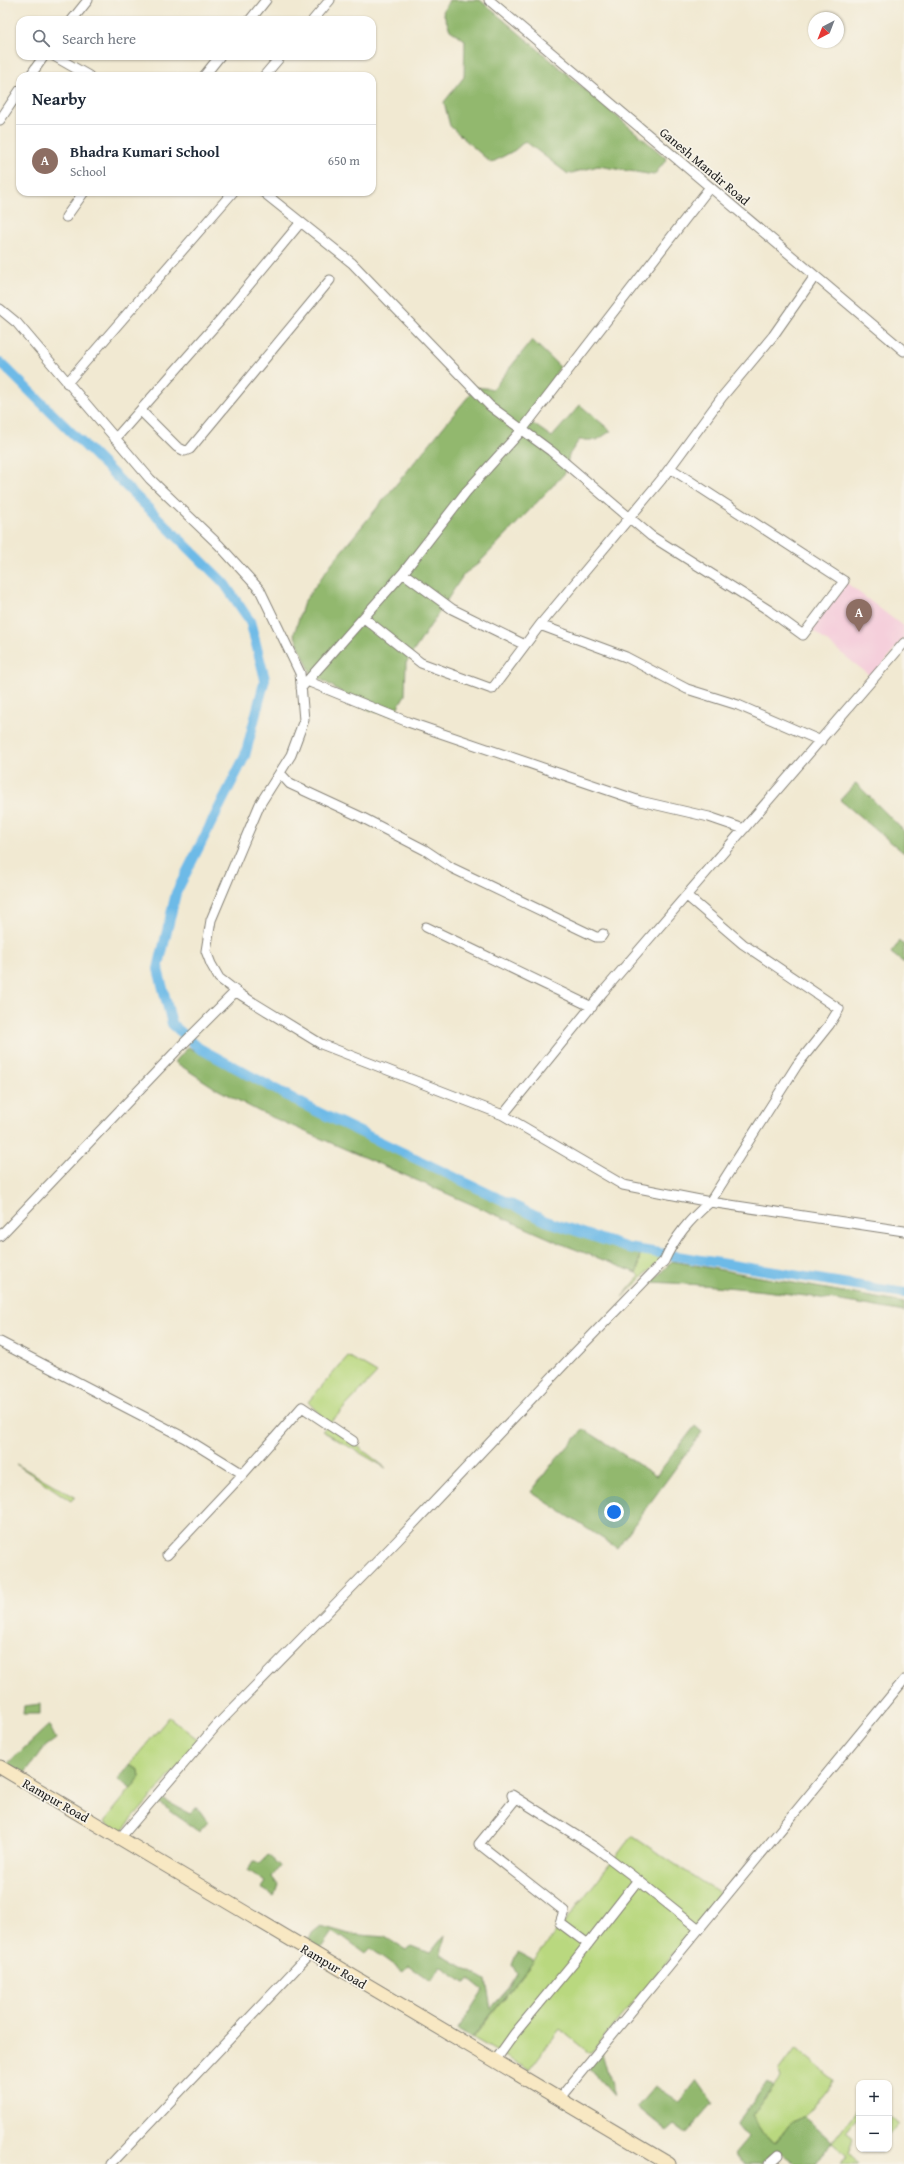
<!DOCTYPE html>
<html lang="en">
<head>
<meta charset="utf-8">
<style>
	:root { --surface:#fff; --page:#f6f6f7; --text:#1f2937; --muted:#747a83; --line:#e0e1e3; --accent:#db2777 }
	body { margin:0; font-family:"Gentium Book Plus",serif; background:var(--page); color:var(--text) }
	.controls { position:absolute; right:12px; bottom:12px; display:grid; overflow:hidden; border-radius:8px; box-shadow:0 1px 3px #0004 }
	.controls button { width:36px; height:36px; display:grid; place-items:center; padding:0; border:0; border-bottom:1px solid var(--line); background:var(--surface); color:var(--text); font:20px sans-serif }
	.compass { position:absolute; left:808px; top:12px; width:36px; height:36px; border-radius:50%; background:var(--surface); box-shadow:0 1px 3px #0004; rotate:222deg }
	.you { position:absolute; left:614px; top:1512px; width:14px; height:14px; margin:-10px; border:3px solid #fff; border-radius:50%; background:#1a73e8; box-shadow:0 0 0 6px #1a73e833 }
	.badge { display:grid; place-items:center; width:26px; height:26px; border-radius:50%; background:var(--accent); color:#fff; font-size:13px; font-weight:700 }
	.pin { position:absolute; translate:-50% -33px; filter:drop-shadow(0 1px 2px #0008) }
	.pin::after { content:''; position:absolute; top:21px; width:14px; height:12px; background:inherit; clip-path:polygon(0 0,100% 0,50% 100%) }
	.list { margin:0; padding:0; list-style:none }
	h2 { display:flex; justify-content:space-between; align-items:center; height:52px; margin:0; padding:0 16px; font-size:17px }
	h2 small { font-size:13px; font-weight:400; color:var(--muted) }
	.list li { display:grid; grid-template-columns:26px 1fr auto; gap:12px; align-items:center; box-sizing:border-box; height:72px; padding:0 16px; border-top:1px solid var(--line) }
	.list b { display:block; font-size:15px; white-space:nowrap }
	.list p { margin:0; font-size:13px; white-space:nowrap; color:var(--muted) }
	.list em { font-size:13px; font-style:normal; color:var(--muted) }
	.icon { flex:none; width:22px; height:22px; fill:none; stroke:currentColor; stroke-width:2; stroke-linecap:round; stroke-linejoin:round }
	.map { position:relative; flex:none; width:904px; height:2164px; overflow:hidden }
	.search { position:absolute; background:var(--surface); box-shadow:0 1px 3px #0004; left:16px; top:16px; width:360px; height:44px; display:flex; align-items:center; gap:10px; box-sizing:border-box; padding:0 14px; border-radius:12px; color:var(--muted); font-size:15px }
	.panel { position:absolute; background:var(--surface); box-shadow:0 1px 3px #0004; left:16px; top:72px; width:360px; height:124px; border-radius:12px }
	.map>svg:first-child { display:block }
	.built { fill:#f5cfdb }
	.green { fill:#b9d87f; stroke:#6a7a4e }
	.forest { fill:#92b86e; stroke:#576a45 }
	.lines { fill:none; stroke-linecap:round; stroke-linejoin:round }
	.canal { stroke:#6dbae7; stroke-width:10 }
	.minor-casing { stroke:#868277; stroke-width:11 }
	.secondary-casing { stroke:#868277; stroke-width:15 }
	.minor { stroke:#fff; stroke-width:9 }
	.secondary { stroke:#f8e8c3; stroke-width:13 }
	.labels { text-anchor:middle; stroke-width:3.5; stroke-linejoin:round; paint-order:stroke }
	.street-label { font-size:13px; fill:#1c1c1c; stroke:#f7f3e8 }
</style>
</head>
<body>
<div class="map">
<svg width="904" height="2164" viewBox="0 0 904 2164">
	<rect width="100%" height="100%" fill="#f7f3e8"/>
	<filter id="ink" filterUnits="userSpaceOnUse"><feTurbulence type="fractalNoise" baseFrequency=".025" numOctaves="2"/><feDisplacementMap in="SourceGraphic" scale="8" xChannelSelector="R" yChannelSelector="G"/><feConvolveMatrix kernelMatrix="1 2 1 2 8 2 1 2 1" color-interpolation-filters="sRGB"/></filter>
	<filter id="wash" filterUnits="userSpaceOnUse"><feTurbulence type="fractalNoise" baseFrequency=".012" numOctaves="4" result="noise"/><feDisplacementMap in="SourceGraphic" scale="16" xChannelSelector="R" yChannelSelector="G"/><feGaussianBlur stdDeviation="0.9" result="paint"/><feColorMatrix in="noise" values="0 0 0 0 0 0 0 0 0 0 0 0 0 0 0 0 0 1.4 0 .05"/><feComposite in="paint" operator="in"/></filter>
	<g filter="url(#wash)">
		<rect width="100%" height="100%" fill="#f1e9d2"/>
		<path class="built" d="M844,581L904,627V637L873,678L808,627Z"/>
		<path class="green" d="M640,1254L662,1258L622,1297L640,1276L637,1273Z
			M348,1356L377,1373L329,1424L386,1468L322,1431L329,1424L308,1402Z
			M16,1464L75,1497L71,1501Z
			M169,1717L200,1741L121,1832L104,1822L140,1777L139,1770L129,1765Z
			M632,1836L722,1895L590,2054L560,2029L529,2070L473,2038Z
			M796,2048L834,2080L804,2116L790,2124L775,2143L764,2134L752,2116L781,2078L779,2071Z
			M859,2107V2115L847,2130L854,2138L849,2152L859,2164H840L847,2155L832,2142Z
			M889,2116L899,2124L889,2135Z"/>
		<path class="forest" d="M449,0H480L667,159L654,175L598,166L568,174L525,141L515,150L491,163L450,126L444,102L464,77L465,40L450,30L443,12Z
			M532,340L560,367L526,419L552,437L580,405L611,431L597,440H579L569,455L565,473L478,564L464,574L406,663L405,695L393,715L371,711L311,673L294,634L304,602L331,564L476,387L493,389Z
			M856,783L904,831V853L840,800Z
			M900,941L904,945V963L891,953Z
			M188,1047L311,1113L544,1224L626,1251L640,1254L637,1273L567,1246L258,1111L215,1088L175,1062Z
			M672,1261L904,1303V1312C820,1296 737,1286 652,1282Z
			M695,1426L702,1432L617,1548L531,1492L552,1464L584,1429L656,1476Z
			M40,1704V1714H23L24,1706Z
			M49,1725L56,1739L45,1747L24,1774L7,1764Z
			M129,1765L139,1770L140,1777L131,1789L118,1779Z
			M161,1798L190,1814L197,1807L208,1822L199,1832L157,1801Z
			M268,1855L280,1866L272,1877L278,1885L274,1896L261,1888L265,1882L248,1870L253,1862L260,1863Z
			M321,1926L349,1934L385,1937L406,1950L412,1946L430,1953L445,1935L441,1955L486,1980L491,2008L509,1988L517,1974L512,1965L517,1952L534,1961L472,2038L458,2029L483,1990L469,1979L466,1983L441,1966L431,1981L409,1966L403,1972L370,1948L365,1953L342,1936L341,1938L332,1932L319,1951L307,1944L312,1933Z
			M602,2053L614,2096L589,2068Z
			M697,2080L713,2103L686,2134L674,2125L667,2131L637,2107L655,2086L680,2102Z
			M767,2082L774,2087L752,2116L764,2134L775,2143L790,2124L804,2116L832,2142L816,2164H796L777,2150L762,2164H746L734,2154L749,2136L736,2126Z"/>
		<g class="lines">
			<path class="canal" d="M0,362L224,583L250,621L265,679L245,756L176,893L158,969L172,1024L199,1048L314,1110L546,1221L628,1248L904,1293"/>
		</g>
	</g>
	<g filter="url(#ink)">
		<g class="lines">
			<defs>
				<path id="minor" d="M489,0L904,351
					M72,20L88,0
					M250,20L266,0
					M313,20L330,0
					M54,56L89,76
					M30,76L44,56
					M204,76L220,56
					M264,76L281,56
					M0,120L20,90
					M263,192L352,263L490,406L551,451L651,536L770,611L803,635L844,581L670,468
					M66,217L84,192
					M0,309L17,323L150,479L219,545L260,590L300,673L304,720L291,755L260,804L211,920L206,951L211,964L219,978L241,995L321,1044L503,1115L603,992L904,643
					M67,383L233,192
					M141,411L177,447L185,451L190,449L330,280
					M115,439L220,320L301,222
					M403,573L452,609L525,645
					M364,618L421,663L492,689L540,625L661,480L722,397L773,336L815,276
					M540,625L626,657L687,689L738,705L821,741
					M307,681L408,722L640,801L709,817L744,829
					M301,688L403,573L466,492L522,430L710,187
					M280,773L290,784L361,817L425,850L452,868L596,937H601L603,934
					M426,927L592,1007
					M503,1115L623,1185L710,1202L904,1231
					M0,1236L180,1047L236,991
					M0,1342L185,1438L243,1474L302,1407L353,1441
					M167,1555L243,1474
					M120,1838L216,1726L397,1541L571,1357L664,1261C675,1237 689,1220 710,1202L797,1065L829,1025L839,1009L743,944L687,896
					M588,1944L560,1923L564,1911L479,1844L514,1801L512,1795L596,1848L638,1880
					M495,2061L515,2033L573,1963L638,1880L699,1929
					M559,2099L904,1680
					M111,2164L311,1953
					M769,2164L779,2155"/>
				<path id="secondary" d="M0,1767L669,2164"/>
			</defs>
			<use href="#minor" class="minor-casing"/>
			<use href="#secondary" class="secondary-casing"/>
			<use href="#minor" class="minor"/>
			<use href="#secondary" class="secondary"/>
		</g>
	</g>
	<g class="labels">
		<g class="street-label">
			<text transform="translate(705 166) rotate(40)" y="5">Ganesh Mandir Road</text>
			<text transform="translate(56 1800) rotate(30)" y="5">Rampur Road</text>
			<text transform="translate(334 1966) rotate(31)" y="5">Rampur Road</text>
		</g>
	</g>
</svg>
<div class="controls">
<button>+</button>
<button>−</button>
</div>
<svg class="compass" viewBox="-18 -18 36 36"><path d="M0-13l5 13h-10z" fill="#e53935"/><path d="M0 13l5-13h-10z" fill="#747a83"/></svg>
<div class="you"></div>
<div class="pin badge" style="left:859px;top:632px;background:#8d6e63">A</div>
<div class="search"><svg class="icon" aria-label="search" viewBox="0 0 24 24"><circle cx="10" cy="10" r="6"/><path d="M15 15l6 6"/></svg>Search here</div>
<section class="panel">
<h2>Nearby<small></small></h2>
<ul class="list">
<li><span class="badge" style="background:#8d6e63">A</span><div><b>Bhadra Kumari School</b><p>School</p></div><em>650 m</em></li>
</ul>
</section>
</div>
</body>
</html>
